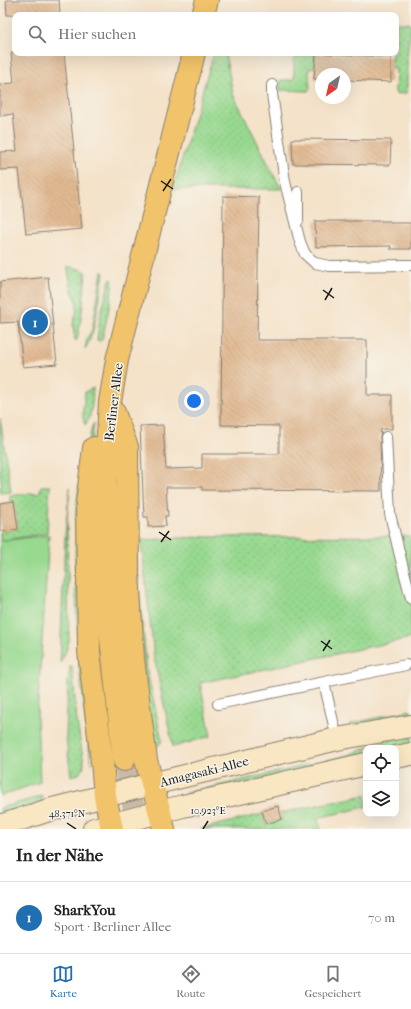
<!DOCTYPE html>
<html lang="de">
<head>
<meta charset="utf-8">
<style>
	:root { --surface:#fff; --page:#f2f2f2; --text:#202124; --muted:#757577; --line:#e0e0e0; --accent:#1f6fb2 }
	body { margin:0; font-family:"IM FELL French Canon",serif; background:var(--page); color:var(--text) }
	.controls { position:absolute; right:12px; bottom:12px; display:grid; overflow:hidden; border-radius:8px; box-shadow:0 4px 16px #0002 }
	.controls button { width:36px; height:36px; display:grid; place-items:center; padding:0; border:0; border-bottom:1px solid var(--line); background:var(--surface); color:var(--text); font:20px sans-serif }
	.compass { position:absolute; left:315px; top:68px; width:36px; height:36px; border-radius:50%; background:var(--surface); box-shadow:0 4px 16px #0002; rotate:214deg }
	.you { position:absolute; left:194px; top:401px; width:14px; height:14px; margin:-10px; border:3px solid #fff; border-radius:50%; background:#1a73e8; box-shadow:0 0 0 6px #1a73e833 }
	.badge { display:grid; place-items:center; width:26px; height:26px; border-radius:50%; background:var(--accent); color:#fff; font-size:13px; font-weight:700 }
	.pin { position:absolute; translate:-50% -50%; border:2px solid #fff; box-shadow:0 1px 4px #0006 }
	.list { margin:0; padding:0; list-style:none }
	h2 { display:flex; justify-content:space-between; align-items:center; height:52px; margin:0; padding:0 16px; font-size:17px }
	h2 small { font-size:13px; font-weight:400; color:var(--muted) }
	.list li { display:grid; grid-template-columns:26px 1fr auto; gap:12px; align-items:center; box-sizing:border-box; height:72px; padding:0 16px; border-top:1px solid var(--line) }
	.list b { display:block; font-size:15px; white-space:nowrap }
	.list p { margin:0; font-size:13px; white-space:nowrap; color:var(--muted) }
	.list em { font-size:13px; font-style:normal; color:var(--muted) }
	.icon { flex:none; width:22px; height:22px; fill:none; stroke:currentColor; stroke-width:2; stroke-linecap:round; stroke-linejoin:round }
	.map { position:relative; flex:none; width:411px; height:829px; overflow:hidden }
	.search { position:absolute; background:var(--surface); box-shadow:0 4px 16px #0002; left:12px; right:12px; top:12px; height:44px; display:flex; align-items:center; gap:10px; box-sizing:border-box; padding:0 14px; border-radius:8px; color:var(--muted); font-size:15px }
	.sheet { height:124px; background:var(--surface) }
	nav { display:flex; justify-content:space-around; align-items:center; box-sizing:border-box; height:56px; border-top:1px solid var(--line); background:var(--surface); font-size:11px; color:var(--muted) }
	nav a { display:grid; justify-items:center; gap:2px }
	nav .on { color:var(--accent) }
	.map>svg:first-child { display:block }
	.grass { fill:url(#grass-dots); stroke:#5a7a56 }
	.park { fill:#98d990; stroke:#5a7a56 }
	.building { fill:url(#building-back-hatch) }
	.lines { fill:none; stroke-linecap:round; stroke-linejoin:round }
	.primary-tunnel { stroke:#c9baa6; stroke-width:22; stroke-dasharray:22 11; stroke-linecap:butt }
	.service-casing { stroke:#887f72; stroke-width:12 }
	.secondary-casing { stroke:#887f72; stroke-width:24 }
	.primary-casing { stroke:#887f72; stroke-width:24 }
	.service { stroke:#fff; stroke-width:10 }
	.secondary { stroke:#f9e7c3; stroke-width:22 }
	.primary { stroke:#f1c36a; stroke-width:22 }
	.ticks { fill:none; stroke:#1c1c1c; stroke-width:1.5 }
	.labels { text-anchor:middle; stroke-width:3; stroke-linejoin:round; paint-order:stroke }
	.street-label { font-size:13px; fill:#1c1c1c; stroke:#f7f3e8 }
	.ticks-label { font-size:10px; text-anchor:middle; fill:#1c1c1c; stroke:#f7f3e8; stroke-width:3; stroke-linejoin:round; paint-order:stroke }
</style>
</head>
<body>
<div class="map">
<svg width="411" height="829" viewBox="0 0 411 829">
	<defs>
		<pattern id="grass-dots" width="8" height="8" patternUnits="userSpaceOnUse"><rect width="8" height="8" fill="#98d990"/><path d="M2 2h.1M6 6h.1" fill="none" stroke="#82ba7c" stroke-width="1.8" stroke-linecap="round"/></pattern>
		<pattern id="building-back-hatch" width="6" height="6" patternUnits="userSpaceOnUse"><rect width="6" height="6" fill="#e1b992"/><path d="M-1 5l2 2M0 0l6 6M5-1l2 2" fill="none" stroke="#c09e7d"/></pattern>
	</defs>
	<rect width="100%" height="100%" fill="#f7f3e8"/>
	<filter id="ink" filterUnits="userSpaceOnUse"><feTurbulence type="fractalNoise" baseFrequency=".025" numOctaves="2"/><feDisplacementMap in="SourceGraphic" scale="8" xChannelSelector="R" yChannelSelector="G"/><feConvolveMatrix kernelMatrix="1 2 1 2 8 2 1 2 1" color-interpolation-filters="sRGB"/></filter>
	<filter id="wash" filterUnits="userSpaceOnUse"><feTurbulence type="fractalNoise" baseFrequency=".012" numOctaves="4" result="noise"/><feDisplacementMap in="SourceGraphic" scale="16" xChannelSelector="R" yChannelSelector="G"/><feGaussianBlur stdDeviation="0.9" result="paint"/><feColorMatrix in="noise" values="0 0 0 0 0 0 0 0 0 0 0 0 0 0 0 0 0 1.4 0 .05"/><feComposite in="paint" operator="in"/></filter>
	<g filter="url(#wash)">
		<rect width="100%" height="100%" fill="#f4e2c9"/>
		<path class="grass" d="M396,23H409L411,26L407,56V91L406,93L396,94L395,91L396,69H391L392,53H396Z
			M214,53H225L233,94L281,189H173Z
			M280,53H316L315,68H309L310,89L308,91L280,90V80H294V54Z
			M67,266L83,270L86,272C84,295 82,317 77,340H75L73,325L77,310L76,299L72,291Z
			M102,271L104,273C100,293 96,334 85,349L87,338L92,330Z
			M112,279C115,287 104,329 102,340L99,341L97,340L100,317L110,280Z
			M93,388C92,400 93,416 85,425C81,416 84,402 85,392Z
			M0,418L11,492L0,493V487L2,486L0,472Z
			M94,423L91,448V764L79,665L75,567L76,511L79,486L92,426Z
			M41,486H50L47,533L0,541V532L18,529L14,501H10V496L29,493L39,494Z
			M70,487L67,520L69,640L66,651L60,663L65,535Z
			M409,536L411,543V638L200,683L211,736L173,747L154,657L141,540L201,537Z
			M136,555L147,671L162,741L158,746L155,747L147,714Z
			M70,666H72L77,722L84,763L83,769L79,774L71,776L66,738L68,682Z
			M411,710V718L354,727L350,724Z
			M411,735V746L396,748H366V755L187,797L186,793L334,759C351,755 367,747 384,741C392,738 402,737 411,735Z
			M366,795V807L317,818L321,829H201L263,814L266,824L282,819L280,813Z
			M42,796V802L0,816V808Z
			M259,798L261,802L194,818L195,815Z"/>
		<path class="park" d="M49,535L37,717L40,782L0,796V541Z"/>
		<g id="blocks">
			<path class="building" d="M6,0H59L60,15H7Z
				M11,53H64L82,229L26,234L19,169L0,170V152L17,151L13,114L0,116V84L14,83Z
				M316,53L391,57V82L345,80V74H321V79H314Z
				M292,139L391,140L390,165L293,164Z
				M223,196L259,197L257,340H367V395H392V429H381L380,437L381,491L202,490V487H166L168,516H165L166,526L148,527V517H144L140,426L163,425L166,469L202,468V454H279V426L221,425Z
				M315,221H390V223H411V249H390L391,246L316,247Z
				M48,277L57,364L23,367L18,322L0,323V282Z
				M14,501L18,529L0,532V503Z
				M278,806L282,819L266,824L262,811Z"/>
		</g>
	</g>
	<g filter="url(#ink)">
		<use href="#blocks" fill-opacity="0" stroke="#887f72" stroke-width="1"/>
		<g class="lines">
			<path class="primary-tunnel" d="M124,760L138,829"/>
			<defs>
				<path id="service" d="M272,85V94L285,182L300,242L305,254L315,263L329,266L411,265
					M298,192V221
					M386,437L390,514L402,564L411,598
					M324,682L337,739
					M218,704L406,665"/>
				<path id="secondary" d="M396,757L411,754
					M0,826L49,810L152,784L337,739L411,726
					M94,829L183,806L366,764"/>
				<path id="primary" d="M203,15L207,0
					M113,410L127,447L128,573L133,659L146,760L164,829
					M94,448L87,503L89,651L102,762L105,796L112,829
					M124,760L111,638L105,481L110,402L117,360L194,53"/>
			</defs>
			<use href="#service" class="service-casing"/>
			<use href="#secondary" class="secondary-casing"/>
			<use href="#primary" class="primary-casing"/>
			<use href="#service" class="service"/>
			<use href="#secondary" class="secondary"/>
			<use href="#primary" class="primary"/>
		</g>
	</g>
	<path class="ticks" d="M161,181L173,189M163,191L171,179M323,290L334,298M325,300L332,288M159,532L171,540M161,542L169,531M321,641L332,649M323,651L330,640M67,823L76,829M203,829L208,821"/>
	<g class="labels">
		<g class="street-label">
			<text transform="translate(113 402) rotate(-83)" y="5">Berliner Allee</text>
			<text transform="translate(204 771) rotate(-14)" y="5">Amagasaki-Allee</text>
		</g>
	</g>
	<g class="ticks-label">
		<text x="208" y="814">10.923°E</text>
		<text x="67" y="817">48.371°N</text>
	</g>
</svg>
<div class="controls">
<button><svg class="icon" aria-label="locate" viewBox="0 0 24 24"><circle cx="12" cy="12" r="6"/><path d="M12 2v4M12 18v4M2 12h4M18 12h4"/></svg></button>
<button><svg class="icon" aria-label="layers" viewBox="0 0 24 24"><path d="M12 4l9 5-9 5-9-5zM3 14l9 5 9-5"/></svg></button>
</div>
<svg class="compass" viewBox="-18 -18 36 36"><path d="M0-13l5 13h-10z" fill="#e53935"/><path d="M0 13l5-13h-10z" fill="#757577"/></svg>
<div class="you"></div>
<div class="pin badge" style="left:35px;top:322px">1</div>
<div class="search"><svg class="icon" aria-label="search" viewBox="0 0 24 24"><circle cx="10" cy="10" r="6"/><path d="M15 15l6 6"/></svg>Hier suchen</div>
</div>
<section class="sheet">
<h2>In der Nähe<small></small></h2>
<ul class="list">
<li><span class="badge">1</span><div><b>SharkYou</b><p>Sport · Berliner Allee</p></div><em>70 m</em></li>
</ul>
</section>
<nav>
<a class="on"><svg class="icon" aria-label="map" viewBox="0 0 24 24"><path d="M3 6l6-2 6 2 6-2v14l-6 2-6-2-6 2zM9 4v14M15 6v14"/></svg>Karte</a>
<a><svg class="icon" aria-label="directions" viewBox="0 0 24 24"><path d="M12 3l9 9-9 9-9-9zM9 14v-3h6M13 9l2 2-2 2"/></svg>Route</a>
<a><svg class="icon" aria-label="saved" viewBox="0 0 24 24"><path d="M7 4h10v16l-5-4-5 4z"/></svg>Gespeichert</a>
</nav>
</body>
</html>
